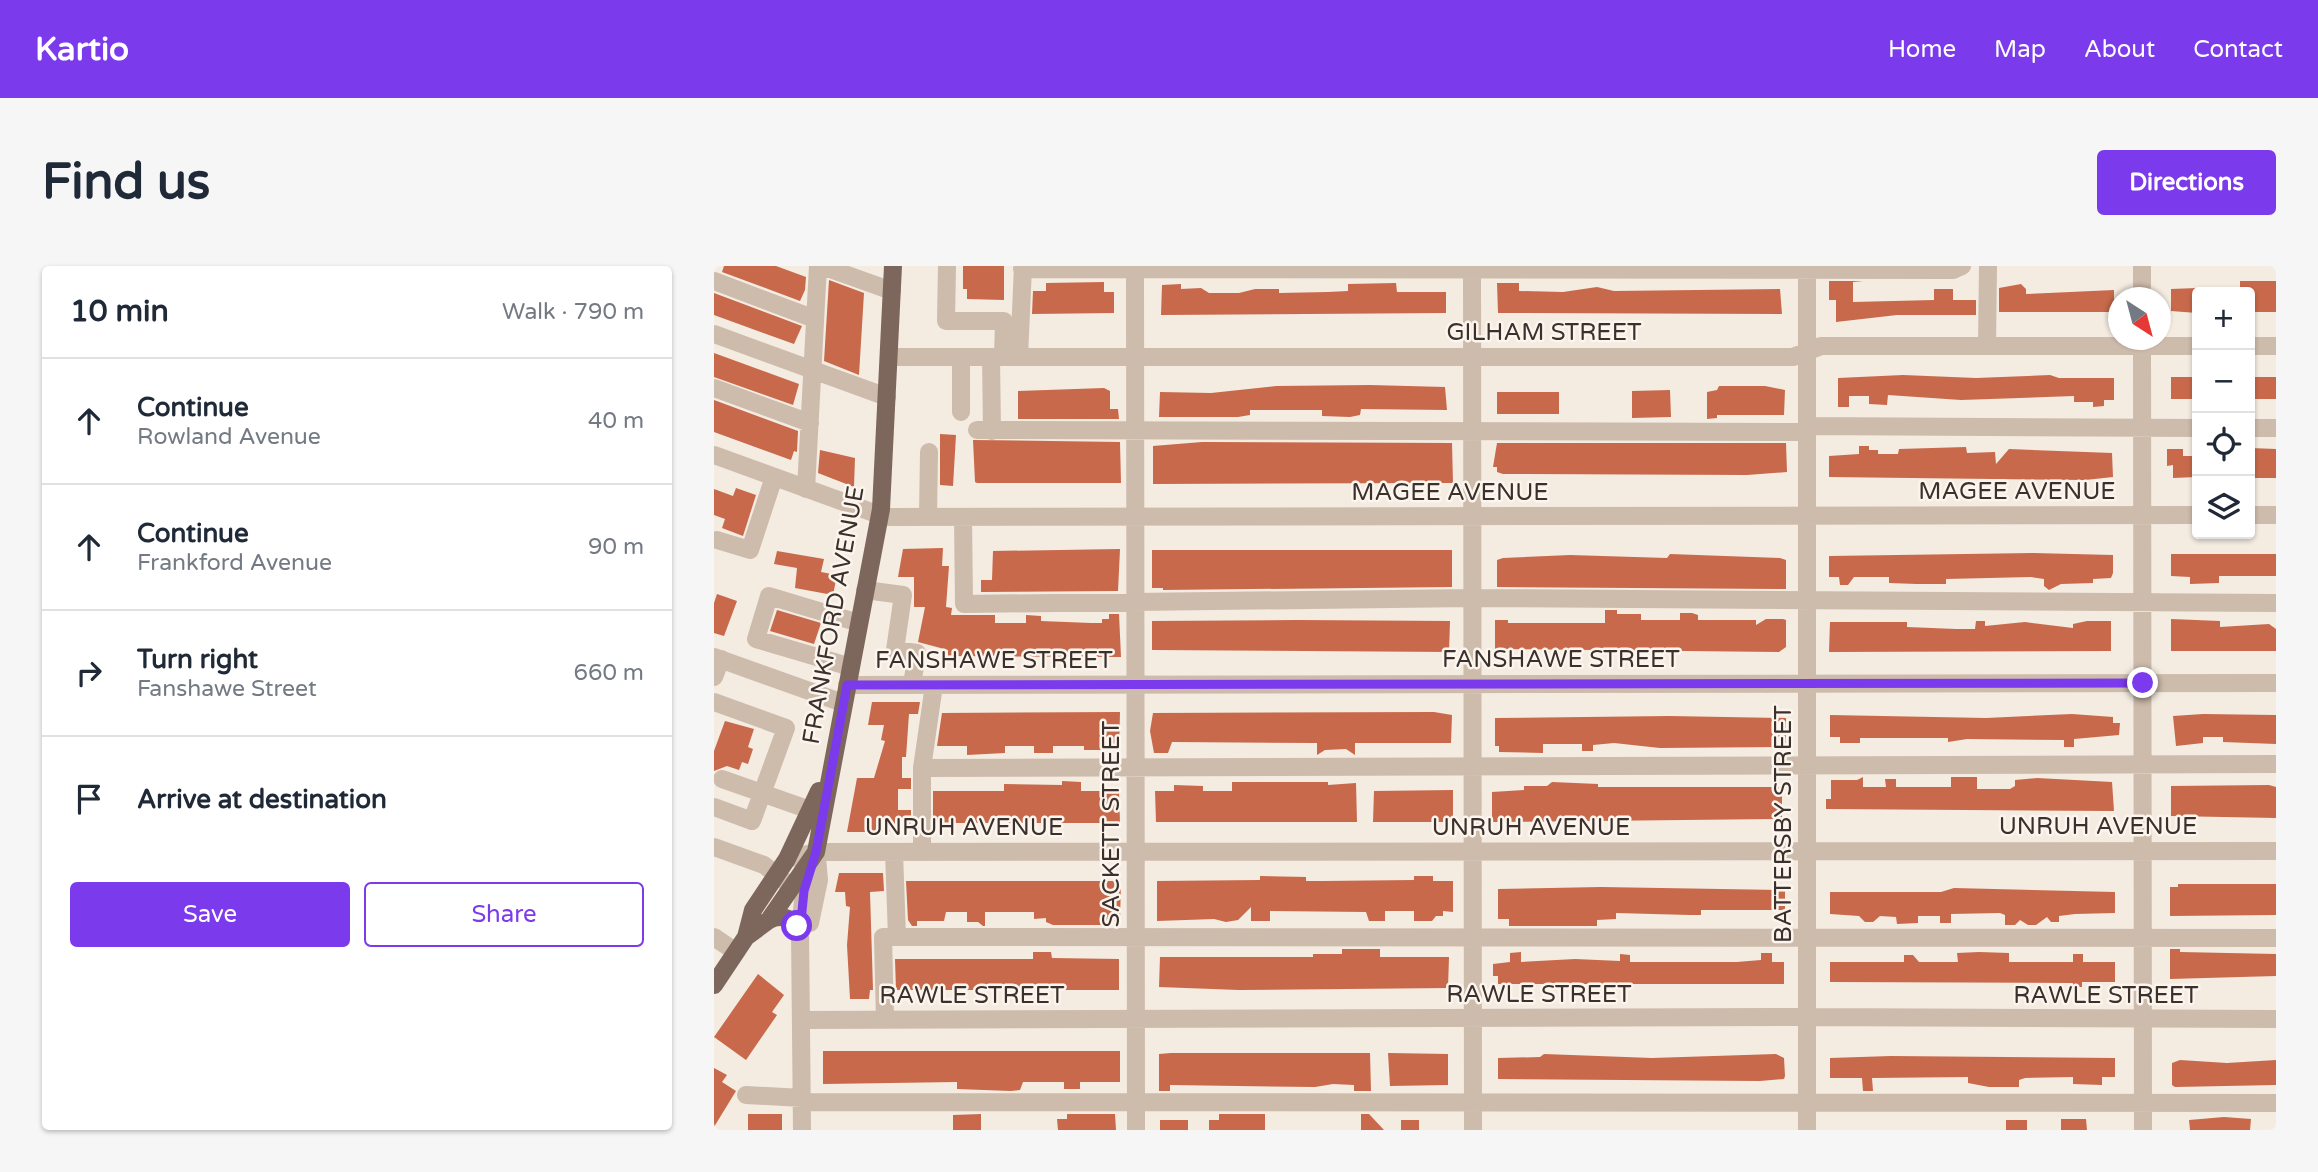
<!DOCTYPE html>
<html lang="en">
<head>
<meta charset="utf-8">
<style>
	:root { --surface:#fff; --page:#f6f6f7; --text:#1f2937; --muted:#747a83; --line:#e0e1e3; --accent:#7c3aed }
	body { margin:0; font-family:"Varela Round",sans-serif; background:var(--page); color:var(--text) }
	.controls { position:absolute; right:21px; top:21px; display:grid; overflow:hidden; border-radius:7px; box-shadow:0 2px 5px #0004 }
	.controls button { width:63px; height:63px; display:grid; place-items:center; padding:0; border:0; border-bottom:2px solid var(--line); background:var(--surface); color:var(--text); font:35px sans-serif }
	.compass { position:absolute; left:1394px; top:21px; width:63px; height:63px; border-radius:50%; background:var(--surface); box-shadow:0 2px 5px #0004; rotate:144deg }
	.stop { position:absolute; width:21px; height:21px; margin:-16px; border:5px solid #7c3aed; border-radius:50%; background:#fff }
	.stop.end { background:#7c3aed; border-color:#fff; box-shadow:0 2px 7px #0008 }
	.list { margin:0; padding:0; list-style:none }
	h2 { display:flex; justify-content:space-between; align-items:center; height:91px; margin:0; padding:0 28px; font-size:30px }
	h2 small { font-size:23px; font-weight:400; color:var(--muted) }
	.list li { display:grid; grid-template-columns:46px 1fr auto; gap:21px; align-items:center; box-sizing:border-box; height:126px; padding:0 28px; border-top:2px solid var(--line) }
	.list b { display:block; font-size:26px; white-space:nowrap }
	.list p { margin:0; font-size:23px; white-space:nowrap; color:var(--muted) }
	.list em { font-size:23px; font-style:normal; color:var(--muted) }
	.actions { display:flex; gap:14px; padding:21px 28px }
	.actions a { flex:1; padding:16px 0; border:2px solid var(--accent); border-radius:7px; text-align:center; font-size:24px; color:var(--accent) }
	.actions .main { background:var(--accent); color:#fff }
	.icon { flex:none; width:38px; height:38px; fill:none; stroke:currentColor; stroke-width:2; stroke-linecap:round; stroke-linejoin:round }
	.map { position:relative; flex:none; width:1562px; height:864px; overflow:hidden; border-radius:7px }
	header { display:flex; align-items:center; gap:42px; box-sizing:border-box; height:98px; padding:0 35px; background:var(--accent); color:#fff }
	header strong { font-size:33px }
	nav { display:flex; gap:38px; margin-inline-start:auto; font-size:24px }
	.intro { display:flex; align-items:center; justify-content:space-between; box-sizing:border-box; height:168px; padding:0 42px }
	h1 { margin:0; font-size:49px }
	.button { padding:18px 32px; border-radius:7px; background:var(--accent); color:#fff; font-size:24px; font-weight:700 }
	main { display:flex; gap:42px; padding:0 42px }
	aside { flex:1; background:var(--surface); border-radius:7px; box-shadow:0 2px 5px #0004 }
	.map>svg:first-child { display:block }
	.building { fill:#c8694b }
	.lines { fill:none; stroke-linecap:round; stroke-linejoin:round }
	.minor { stroke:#cdbbac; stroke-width:18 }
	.major { stroke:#7d675c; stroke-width:18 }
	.route { stroke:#7c3aed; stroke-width:9 }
	.labels { text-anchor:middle; stroke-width:5; stroke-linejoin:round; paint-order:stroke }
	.street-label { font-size:24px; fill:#3b302b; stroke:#fbf5ee }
</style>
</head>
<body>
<header>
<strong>Kartio</strong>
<nav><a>Home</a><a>Map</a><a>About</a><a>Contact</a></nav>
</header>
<div class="intro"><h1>Find us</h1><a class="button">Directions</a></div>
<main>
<aside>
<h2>10 min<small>Walk · 790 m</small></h2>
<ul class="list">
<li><svg class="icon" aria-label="ahead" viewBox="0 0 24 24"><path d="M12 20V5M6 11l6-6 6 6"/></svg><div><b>Continue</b><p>Rowland Avenue</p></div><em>40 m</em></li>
<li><svg class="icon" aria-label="ahead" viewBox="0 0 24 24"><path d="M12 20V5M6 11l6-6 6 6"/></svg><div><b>Continue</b><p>Frankford Avenue</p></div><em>90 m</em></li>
<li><svg class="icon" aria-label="right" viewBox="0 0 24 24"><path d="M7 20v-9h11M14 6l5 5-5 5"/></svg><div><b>Turn right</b><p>Fanshawe Street</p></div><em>660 m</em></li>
<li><svg class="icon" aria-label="arrive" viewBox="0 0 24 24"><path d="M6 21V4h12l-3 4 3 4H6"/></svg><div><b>Arrive at destination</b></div></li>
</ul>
<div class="actions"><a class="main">Save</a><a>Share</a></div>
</aside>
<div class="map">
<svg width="1562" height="864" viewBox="0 0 1562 864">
	<rect width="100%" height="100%" fill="#f4ebe1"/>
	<path class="building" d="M10,0H62L92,11L91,24L86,35L8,6Z
		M249,0H290V34L253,33V23H249Z
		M115,14L150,27L145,109L110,95Z
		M1115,15H1149L1139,16V36L1220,34V23H1239V34H1262V49H1183L1122,56V34H1115Z
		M1526,15H1562V46H1536V26H1526Z
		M390,16V26H400V47L318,48L319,25H332V17Z
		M682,17L683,26H732V47L447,49L448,19L467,18V23L487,22L495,27H525L541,23H565V27L614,26L634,25V18Z
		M783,17H805V25L849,26L883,21L900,25L1066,23L1068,48L784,47Z
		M1307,18L1312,23V28L1400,24V46H1285V22Z
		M1483,22V47L1457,45V23Z
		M0,27L88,60L80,78L0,49Z
		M0,87L85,118L79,139L0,111Z
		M1189,109L1262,112L1336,109L1345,112H1400V134H1390V140L1379,141V136H1360V130L1247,134L1174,129L1173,139L1155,138V130H1135V141H1124V112Z
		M1457,111H1483V133H1457Z
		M1536,111H1562V133H1536Z
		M656,119L731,121L733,144L647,143L646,149L636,151L608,150V144H536V149L524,151H445L446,126L497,127L562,120Z
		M1005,120H1051L1071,124L1070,149H1003V152L993,153V126L1003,124Z
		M390,122L396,125V143H404L405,153H304V125Z
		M956,124L957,151L918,152V125Z
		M783,126H845V148H783Z
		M0,134L84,165L83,186L80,185L77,194L0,166Z
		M226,168L242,169L239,220L226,219Z
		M259,174L406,176L407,217H263L261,216Z
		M488,176L738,177L739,217L439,218V180Z
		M783,177H1072L1073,206L1033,209L789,208L783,206V201H779Z
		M1145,180H1155V184H1164V188H1184L1185,183L1252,181L1253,187L1281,186L1282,198L1295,183L1398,187L1399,211L1371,214L1115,211V190L1145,188Z
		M1536,182L1562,183V212H1536Z
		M1453,183H1469V190H1483V211L1459,212V199L1453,200Z
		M106,184L141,192L140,221L104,207Z
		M22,222L42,229L29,270L8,262L11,253L0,249V223L19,230Z
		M229,282L228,300H235L232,341L238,342L237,349H281V357H312V349L327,350V355L377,357H388V353H395V348H405L407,391L234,390V384L204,376L211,341H200V311H184L189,283Z
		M406,283L404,325L267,326V314H278L279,285Z
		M438,284H738V321L449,324V322H438Z
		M63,285L110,293L107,306L123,309L119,329L81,322L83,302L60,298Z
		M1319,287L1399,289V307L1397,312L1379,313V317L1347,318L1335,324L1330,320V313L1317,311L1232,313V318H1203L1175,317V311H1140L1134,319H1126L1125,311H1115V290Z
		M956,288L1066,292L1072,294V323L783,321V294L789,292L856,289L953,292Z
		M1457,288H1562V310H1505V317L1476,318V311L1457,310Z
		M3,328L23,335L10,370L0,367V337Z
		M63,344L107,357L100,378L56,365Z
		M891,344H903V348H927V354H966V347H978L984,349V354H1042V359L1052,353H1069L1072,354V381L1065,386L781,383V354H794V357H891Z
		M1457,353L1506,355V361L1555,358L1562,363V385H1457Z
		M583,354L736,355L735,386L438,384V355Z
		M1262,355H1271V360L1311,356L1359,362V358L1373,355H1397V385L1115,386L1116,356H1193V361L1242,363H1261Z
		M158,436H206L204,448H195L192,491H188V512H197V523H184V544H197V557L194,560L176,563V566H133L143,512H160L171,475L167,474L170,459H154Z
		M406,446L405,484H370V480H339V487H320V480H291V487L253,489V480H223L228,447Z
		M720,446L738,449L737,477H641V489L632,483L611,484L603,489V477L458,476L454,487H440L436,465L439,447Z
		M1358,448L1399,451V457H1406L1405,469L1360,473V481H1350V474L1253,473L1234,476V472H1146V477H1126V471H1116V449L1272,452Z
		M1489,448L1562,449V478L1509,476V471H1489V477L1462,480L1459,450Z
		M955,450L1072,452V481L946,482L900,477L879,479V485H868V478H829V487L785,486V480H781V452Z
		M11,455L40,463L34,481L39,483L34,498L28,496L25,504L13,500L0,505V485Z
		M1149,511V521H1172L1171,513H1182V521H1237V511H1263V523H1296L1301,520V514L1323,512L1398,516L1400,545L1112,543V533H1117V514H1143Z
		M348,515L367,516V525H405L406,557H219V525H290V518L348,519Z
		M518,516H614V519L642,517L643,556H442L441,525H460V519L489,520V525H518Z
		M838,516L884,518V521H1068V551L1061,553L778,556V526L810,524V520H833Z
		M1555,519L1562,521V552L1457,550V520Z
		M739,524V556H659L660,525Z
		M125,607H169L170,625L156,626L159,724H156L155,733H136L133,679L136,641L132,640L131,626H121Z
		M546,610L592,611V615H610L700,614V610H719V615H739V646L729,645V650H722L718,655H700V645H671V655H655L652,646L556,645V655H537V641L524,654L512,656L500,653L443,655V615L546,614Z
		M192,615H407L406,655H396V659H339L332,656V652L320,653V646H271V660H269L264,656H253V646H232L230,655H203V660H198L194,654Z
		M1464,618H1562V649L1456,650V621H1464Z
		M887,621L1071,624V644H987V649H976L902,647V653L883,654V660H795V653H784V623Z
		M1240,622L1401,626V647L1361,648L1345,650V656H1337L1333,651L1322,659H1314L1306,654L1301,659H1291V649L1286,647L1237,648V657H1226V650H1204V657L1183,658L1182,651L1166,650L1159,656H1151L1145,650L1116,648V626H1227Z
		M628,683H666V691H735L734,722L525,724L445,721L446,691H599V688H628Z
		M1456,683H1466V686L1562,688V710L1456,713Z
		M319,686H337L338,692L405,693V724H182L181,693H319Z
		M807,686V696L861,693L906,695V688L916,689V696H1023L1047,694V687H1058V696H1070V718H784V710H779V698L796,696V687Z
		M1265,686L1295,687V696H1359V688H1369V696H1401V716H1368V721H1358L1359,717L1116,716V696H1190V689H1199L1205,696H1244L1243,687Z
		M44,708L70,729L58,746L63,749L32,794L0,771Z
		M109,785H406V816H366V823H350V816H309L306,824L297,825L243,823V816L109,818Z
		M457,787H656L657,825H640V819L619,818L601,821L456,819V825H445V788Z
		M674,787L734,788V819L676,820Z
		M830,788L938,792L1062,788L1070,792L1071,810L1070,813L1046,815L784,813V792L826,791Z
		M1177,790L1401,792V811H1388V819L1359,818V811L1311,812L1305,814V821H1275L1254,817V811L1158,812L1159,825H1149L1148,812H1116V792Z
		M1466,794L1513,797L1562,794V819L1461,821L1458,819V797Z
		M0,802L13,809L8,816L22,825L0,861Z
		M34,848H68V864H34Z
		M267,848V864H239V849Z
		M353,848H401L402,864H344L343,853H353Z
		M505,848H551V864H495V854H505Z
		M647,848H655L670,864H647Z
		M1510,851L1537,853L1536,864H1476L1475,854Z
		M1347,853H1372L1373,864H1347Z
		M446,854H474V864H446Z
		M687,854H705V864H687Z
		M1292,854H1313V864H1292Z"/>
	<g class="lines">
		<path class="minor" d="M108,0L178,25
			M233,0L232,55H290L289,91
			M421,0L422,864
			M758,0L759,864
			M1093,0V864
			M1428,0V32
			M308,3L1239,4L1248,0
			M0,15L101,53
			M0,68L173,131
			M1428,74L1429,864
			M1273,80L1274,0
			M1536,80H1562
			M175,91H1079L1107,80H1483
			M247,91V146
			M277,91L278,165
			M305,91L309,0
			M0,122L96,157
			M1093,160L1483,162
			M1536,162H1562
			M263,164L1093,166
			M0,189L171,251L1483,249
			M92,223L104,0
			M1536,249H1562
			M214,251L215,186
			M249,251L250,338L758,332L1562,337
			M3,274L36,284L60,211
			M151,324L189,329L181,384L203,387L198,419
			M0,391L129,437
			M137,401L42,373L55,330L145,357
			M0,411L7,393
			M133,419L1562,417
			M0,436L72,462L38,555L0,541
			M208,502L1562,498
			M8,513L96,544
			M0,581L50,599L78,621
			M180,586L183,671
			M208,586V502L220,419
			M73,593L102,586L1562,585
			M96,657L105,614L103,592
			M0,671L22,686
			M88,754L1093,751L1562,753
			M171,754L169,671L1562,672
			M32,829L88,832
			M88,836L1562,837
			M88,864L86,665L90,625L99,596"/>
		<path class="major" d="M55,654C68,647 79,653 86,665
			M32,671L39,644L73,593L105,525
			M0,719L32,671L55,654L102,586L167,243L179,0"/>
	</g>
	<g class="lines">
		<path class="route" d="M83,660L86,665L90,625L102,586L133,419L1429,417"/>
	</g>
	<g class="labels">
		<g class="street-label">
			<text x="830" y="74">GILHAM STREET</text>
			<text x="1303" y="233">MAGEE AVENUE</text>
			<text x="736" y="234">MAGEE AVENUE</text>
			<text transform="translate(119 349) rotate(-80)" y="8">FRANKFORD AVENUE</text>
			<text x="847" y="401">FANSHAWE STREET</text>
			<text x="280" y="402">FANSHAWE STREET</text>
			<text transform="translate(397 558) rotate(-90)" y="8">SACKETT STREET</text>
			<text transform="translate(1069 558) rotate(-90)" y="8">BATTERSBY STREET</text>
			<text x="1384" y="568">UNRUH AVENUE</text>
			<text x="250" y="569">UNRUH AVENUE</text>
			<text x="817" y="569">UNRUH AVENUE</text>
			<text x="825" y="736">RAWLE STREET</text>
			<text x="258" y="737">RAWLE STREET</text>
			<text x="1392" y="737">RAWLE STREET</text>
		</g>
	</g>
</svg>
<div class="controls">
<button>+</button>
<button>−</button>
<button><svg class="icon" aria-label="locate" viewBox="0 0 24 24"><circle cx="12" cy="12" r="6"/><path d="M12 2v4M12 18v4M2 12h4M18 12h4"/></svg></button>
<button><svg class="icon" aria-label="layers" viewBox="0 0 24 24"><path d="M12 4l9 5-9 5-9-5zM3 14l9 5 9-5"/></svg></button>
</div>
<svg class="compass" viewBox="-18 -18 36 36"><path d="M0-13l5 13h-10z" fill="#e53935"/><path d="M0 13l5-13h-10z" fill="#747a83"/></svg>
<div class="stop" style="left:83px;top:660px"></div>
<div class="stop end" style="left:1429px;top:417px"></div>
</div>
</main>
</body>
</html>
